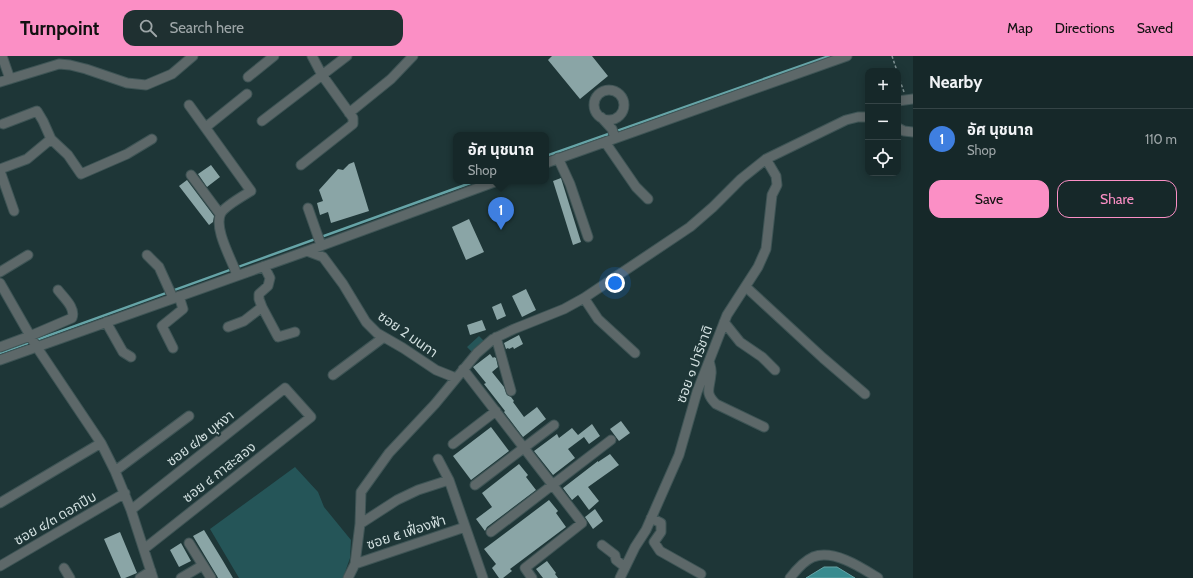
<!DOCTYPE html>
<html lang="en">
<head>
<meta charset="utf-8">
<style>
	:root { --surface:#162829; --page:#1f3031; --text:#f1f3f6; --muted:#9ea6a8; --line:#354446; --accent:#fb8fc5 }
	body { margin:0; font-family:Cabin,"Noto Sans Thai",sans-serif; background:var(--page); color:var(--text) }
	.controls { position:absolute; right:12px; top:12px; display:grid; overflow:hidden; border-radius:8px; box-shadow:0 2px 10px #0003 }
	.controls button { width:36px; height:36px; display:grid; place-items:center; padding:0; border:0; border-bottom:1px solid var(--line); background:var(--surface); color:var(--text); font:20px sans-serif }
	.you { position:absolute; left:615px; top:227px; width:14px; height:14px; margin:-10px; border:3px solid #fff; border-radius:50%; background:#1a73e8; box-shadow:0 0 0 6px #1a73e833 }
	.badge { display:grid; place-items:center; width:26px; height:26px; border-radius:50%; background:var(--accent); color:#fff; font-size:13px; font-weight:700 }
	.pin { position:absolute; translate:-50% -33px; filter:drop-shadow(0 1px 2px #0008) }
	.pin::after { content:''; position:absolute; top:21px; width:14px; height:12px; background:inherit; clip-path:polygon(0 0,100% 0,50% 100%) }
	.popup { position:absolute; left:453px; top:76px; width:96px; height:52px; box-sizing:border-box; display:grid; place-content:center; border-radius:8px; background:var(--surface); filter:drop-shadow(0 1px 3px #0005); font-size:13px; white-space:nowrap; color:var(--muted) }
	.popup b { font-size:15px; color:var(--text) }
	.popup::after { content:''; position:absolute; left:50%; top:100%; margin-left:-8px; border:8px solid transparent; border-top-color:var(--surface) }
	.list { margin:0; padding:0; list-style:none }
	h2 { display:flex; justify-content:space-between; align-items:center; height:52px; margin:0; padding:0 16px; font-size:17px }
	h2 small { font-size:13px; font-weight:400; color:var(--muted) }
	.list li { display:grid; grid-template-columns:26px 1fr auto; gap:12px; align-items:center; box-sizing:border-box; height:60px; padding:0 16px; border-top:1px solid var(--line) }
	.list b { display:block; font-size:15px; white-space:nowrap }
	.list p { margin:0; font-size:13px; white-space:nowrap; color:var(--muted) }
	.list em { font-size:13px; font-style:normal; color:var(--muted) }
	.actions { display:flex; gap:8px; padding:12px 16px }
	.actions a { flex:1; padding:9px 0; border:1px solid var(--accent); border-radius:12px; text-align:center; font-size:14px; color:var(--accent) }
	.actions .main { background:var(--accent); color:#111 }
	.icon { flex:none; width:22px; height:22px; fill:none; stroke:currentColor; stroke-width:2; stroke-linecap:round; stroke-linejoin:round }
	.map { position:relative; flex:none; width:913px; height:522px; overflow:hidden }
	header { display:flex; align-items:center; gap:24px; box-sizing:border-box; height:56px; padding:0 20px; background:var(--accent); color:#111 }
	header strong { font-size:19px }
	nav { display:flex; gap:22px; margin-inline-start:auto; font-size:14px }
	.search { width:280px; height:36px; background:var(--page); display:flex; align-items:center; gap:10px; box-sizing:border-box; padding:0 14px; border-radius:12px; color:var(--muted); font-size:15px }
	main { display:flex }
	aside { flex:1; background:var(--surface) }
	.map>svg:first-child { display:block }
	.green { fill:#255558 }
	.water { fill:#388b8f; stroke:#66a4a7 }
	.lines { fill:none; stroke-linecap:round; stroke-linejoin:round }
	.stream { stroke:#66a4a7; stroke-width:2.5 }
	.building { fill:#8aa5a6 }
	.minor-casing { stroke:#3e5455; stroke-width:11 }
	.path { stroke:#7f9192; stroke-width:1.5; stroke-dasharray:3 2; stroke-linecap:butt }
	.minor { stroke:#5d6869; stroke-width:9 }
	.labels { text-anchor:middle; stroke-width:4; stroke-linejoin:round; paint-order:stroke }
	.street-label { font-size:14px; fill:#d1dfdf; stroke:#1e3637 }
</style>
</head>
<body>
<header>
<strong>Turnpoint</strong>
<div class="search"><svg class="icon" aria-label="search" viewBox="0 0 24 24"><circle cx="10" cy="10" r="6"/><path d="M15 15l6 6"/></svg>Search here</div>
<nav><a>Map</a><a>Directions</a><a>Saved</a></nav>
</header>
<main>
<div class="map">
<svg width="913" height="522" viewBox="0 0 913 522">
	<rect width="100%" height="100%" fill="#1e3637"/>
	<path class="green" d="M479,280L484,285L473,297L467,291Z
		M295,411L318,436L324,451L351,484L350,502L343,522H239L210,473Z"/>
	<path class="water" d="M824,511H837L855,522H806Z"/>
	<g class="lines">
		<path class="stream" d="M546,100L829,0
			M0,297L476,125"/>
	</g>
	<path class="building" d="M552,0H592L608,20L580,43L548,4Z
		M354,106L369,155L331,167L328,156L320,159L317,147L323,145L319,134L338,113L343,114L349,108Z
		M211,109L220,121L207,131L198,118Z
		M561,122L581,186L573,189L553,125Z
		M187,124L214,160L213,166L209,169L179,130Z
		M469,163L484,196L466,204L452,171Z
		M526,233L536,254L522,261L512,240Z
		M501,247L506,260L497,264L492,251Z
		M482,264L486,274L470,279L467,269Z
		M519,279L523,288L514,293L513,291L509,293L508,292L506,293L504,287Z
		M490,298L493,302L494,301L496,302L498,311L492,316L504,331L507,339L511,341L514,345L513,346L524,361L537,351L546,363L523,381L504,356L505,355L484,328L486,327L473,311Z
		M621,365L630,377L619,385L610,373Z
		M592,368L600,380L589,388L584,381L568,393L575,402L553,419L534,395L557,378L559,382L572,372L578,379Z
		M491,371L509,395L471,424L453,400Z
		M610,398L619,409L588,431L599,445L589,454L578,439L572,444L563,432L598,405V406Z
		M519,408L528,419L526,421L536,434L487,471L485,475L476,463L492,451L482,437Z
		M549,444L558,455L556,457L566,471L510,513L512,515L503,522H499L492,512L496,508L484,493Z
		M595,453L603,465L593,473L585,461Z
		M204,474L223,505L233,522H218L217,520L193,480Z
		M120,476L137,517L125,522H121L104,483Z
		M181,487L191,505L179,511L170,494Z
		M547,505L556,517L555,518L558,522H543L536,513Z"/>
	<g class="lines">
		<defs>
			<path id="minor" d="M2,0L10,23
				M248,21L274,0
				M0,26L59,8L70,9L86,13L127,27L146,29L172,18L193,0
				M594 49a15 15 0 1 1 30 0a15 15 0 1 1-30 0Z
				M898,45L913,43
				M189,49L251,135C243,140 225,150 221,157C213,172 232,204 237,219
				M349,57L391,23L413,0
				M601,61L612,73L615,82
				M262,65L347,0
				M3,68L37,55L43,65L51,83L68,99L81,118L127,98L152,83
				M206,71L247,38
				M898,72L904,75L913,76
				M605,86L636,131L648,143
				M558,102L570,128L588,181
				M546,107L847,0
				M301,109L353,68V62L322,19L312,0
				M0,113L27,103L51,83
				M0,115L14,155
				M191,119L220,158
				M308,152L321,189
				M307,195L323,201L343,228L366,266L377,277L403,292L436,314L456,322
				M147,199L159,211L173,242
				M0,216L28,199
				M0,227L36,290L101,387L115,415L131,454L153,522
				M746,231L823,302L865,338
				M584,242L598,263L635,297
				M262,251L278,281L295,276
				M106,266L123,296L131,301
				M724,266L740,286L762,301L775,314
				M228,271L244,265L262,251L259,243V238L268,230L270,222L264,210
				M496,281L511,335
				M0,291L30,280L72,262C76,252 64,242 58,234
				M173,292L162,270L183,253L179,240
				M0,304L307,195L497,125
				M709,305C710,309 712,314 711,318C710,333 704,336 716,348L764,371
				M463,313L582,467L525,512L532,522
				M333,319L384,281
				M453,388L496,355
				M438,403L449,424L483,522
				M115,415L189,360
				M475,429L554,369
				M0,447L101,387
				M131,454L285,332L311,361L144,493
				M651,462L661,467V476L654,486L660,495L701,518
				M360,468L397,444L418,434L449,424
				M491,476L611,384
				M189,487L211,522
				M602,489L615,499L616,504L625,511
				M355,508L465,471
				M0,510L125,437
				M64,512L70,522
				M140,522L151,515
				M181,522L203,509
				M348,522L355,508L360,468L361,436L389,397L435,348L477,297L493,283L514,273L564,253L584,242L690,171L713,151L741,123L766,103L846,64L858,61H868
				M620,522L635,491L646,474L679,399L697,336L727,259L758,211L766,193L772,139L777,129L776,120L766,103
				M790,522C796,514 804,505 813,501C834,493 862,512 878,522"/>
		</defs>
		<use href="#minor" class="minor-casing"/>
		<path class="path" d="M892,0L897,15
			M898,19L904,36"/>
		<use href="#minor" class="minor"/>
	</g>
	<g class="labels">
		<g class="street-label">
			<text transform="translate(408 278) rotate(35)" y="5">ซอย 2 มนทา</text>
			<text transform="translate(694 308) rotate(-70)" y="5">ซอย ๑ ปาริชาติ</text>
			<text transform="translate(200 382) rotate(-38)" y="5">ซอย ๔/๒ บุหงา</text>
			<text transform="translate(219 416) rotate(-38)" y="5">ซอย ๔ กาสะลอง</text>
			<text transform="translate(55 462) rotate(-30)" y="5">ซอย ๔/๓ ดอกปีบ</text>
			<text transform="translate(406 476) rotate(-18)" y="5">ซอย ๕ เฟื่องฟ้า</text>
		</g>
	</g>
</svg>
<div class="controls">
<button>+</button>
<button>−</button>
<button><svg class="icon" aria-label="locate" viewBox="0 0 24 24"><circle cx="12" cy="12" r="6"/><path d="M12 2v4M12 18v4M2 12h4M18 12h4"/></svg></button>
</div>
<div class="you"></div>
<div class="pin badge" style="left:501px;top:174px;background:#3f7fe0">1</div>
<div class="popup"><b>อัศ นุชนาถ</b>Shop</div>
</div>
<aside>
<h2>Nearby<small></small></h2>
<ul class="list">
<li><span class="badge" style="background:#3f7fe0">1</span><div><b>อัศ นุชนาถ</b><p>Shop</p></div><em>110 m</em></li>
</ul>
<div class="actions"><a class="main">Save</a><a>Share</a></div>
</aside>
</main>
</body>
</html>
